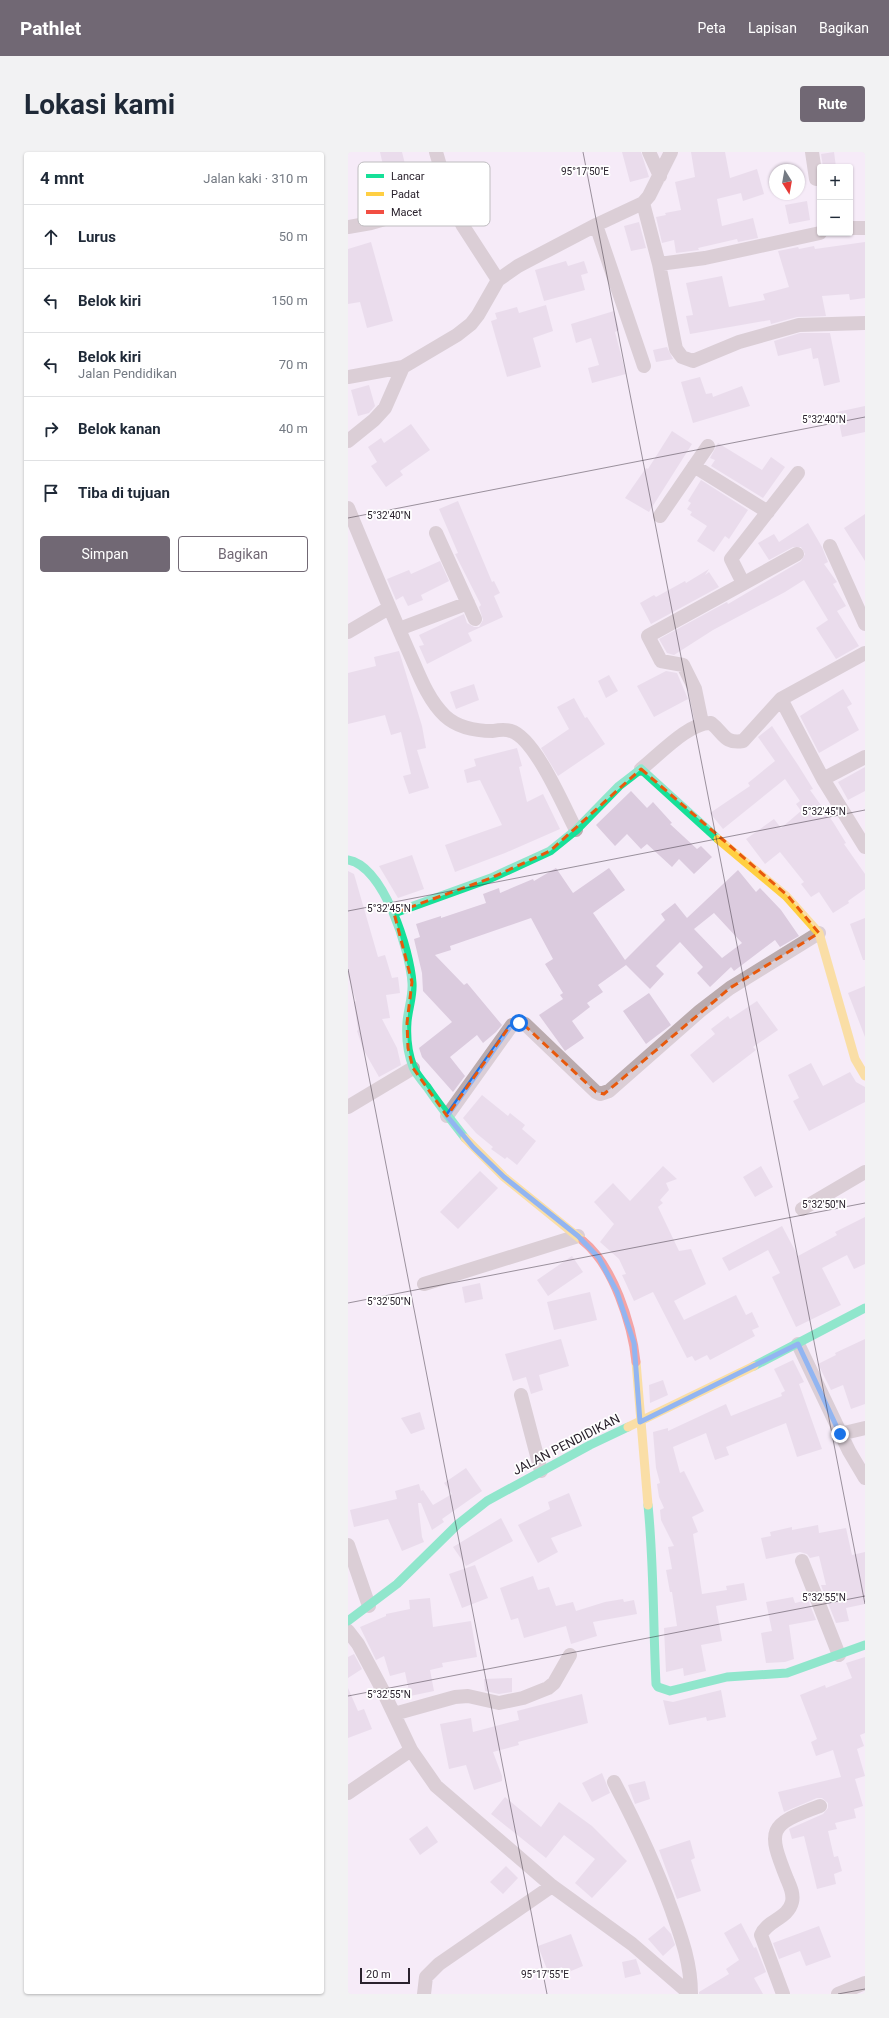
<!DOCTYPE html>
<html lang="id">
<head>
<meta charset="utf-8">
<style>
	:root { --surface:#fff; --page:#f2f2f3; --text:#1f2937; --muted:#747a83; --line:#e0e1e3; --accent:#716874 }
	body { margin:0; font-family:Roboto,sans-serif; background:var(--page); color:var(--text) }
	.controls { position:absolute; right:12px; top:12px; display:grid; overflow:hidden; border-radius:4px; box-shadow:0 1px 3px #0004 }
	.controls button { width:36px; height:36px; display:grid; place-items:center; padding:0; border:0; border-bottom:1px solid var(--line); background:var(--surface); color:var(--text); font:20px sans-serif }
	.compass { position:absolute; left:421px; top:12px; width:36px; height:36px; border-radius:50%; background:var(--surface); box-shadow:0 1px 3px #0004; rotate:169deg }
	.scale { position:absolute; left:12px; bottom:10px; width:50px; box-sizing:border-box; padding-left:4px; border:2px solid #2a222d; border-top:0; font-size:11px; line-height:14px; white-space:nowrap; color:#2a222d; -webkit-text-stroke:3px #fff; paint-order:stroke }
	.stop { position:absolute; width:12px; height:12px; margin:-9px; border:3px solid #1a73e8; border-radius:50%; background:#fff }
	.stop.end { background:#1a73e8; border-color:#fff; box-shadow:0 1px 4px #0008 }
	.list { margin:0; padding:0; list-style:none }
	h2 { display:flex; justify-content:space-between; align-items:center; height:52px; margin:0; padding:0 16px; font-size:17px }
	h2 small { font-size:13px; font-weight:400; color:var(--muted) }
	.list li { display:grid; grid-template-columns:26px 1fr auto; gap:12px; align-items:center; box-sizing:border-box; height:64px; padding:0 16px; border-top:1px solid var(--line) }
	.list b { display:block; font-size:15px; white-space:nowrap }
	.list p { margin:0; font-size:13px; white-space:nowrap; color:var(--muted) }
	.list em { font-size:13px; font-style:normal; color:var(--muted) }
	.actions { display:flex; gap:8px; padding:12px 16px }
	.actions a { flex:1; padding:9px 0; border:1px solid var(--accent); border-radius:4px; text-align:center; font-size:14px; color:var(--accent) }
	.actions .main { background:var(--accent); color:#fff }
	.icon { flex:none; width:22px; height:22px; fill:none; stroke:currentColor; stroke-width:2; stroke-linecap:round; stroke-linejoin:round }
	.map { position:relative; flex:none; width:517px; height:1842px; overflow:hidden; border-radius:4px }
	header { display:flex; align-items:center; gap:24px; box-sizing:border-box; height:56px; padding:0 20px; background:var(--accent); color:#fff }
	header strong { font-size:19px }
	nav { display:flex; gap:22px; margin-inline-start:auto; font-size:14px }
	.intro { display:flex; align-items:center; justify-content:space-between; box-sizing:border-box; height:96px; padding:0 24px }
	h1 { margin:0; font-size:28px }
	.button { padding:10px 18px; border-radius:4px; background:var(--accent); color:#fff; font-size:14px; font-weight:700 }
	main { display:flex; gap:24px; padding:0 24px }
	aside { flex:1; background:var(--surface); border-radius:4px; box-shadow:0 1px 3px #0004 }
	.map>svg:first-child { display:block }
	.building { fill:#dbcbde; fill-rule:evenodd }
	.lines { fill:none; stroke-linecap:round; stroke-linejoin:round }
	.street { stroke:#baabae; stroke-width:14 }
	.fast { stroke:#16e098; stroke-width:9 }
	.slow { stroke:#ffcf43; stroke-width:9 }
	.jam { stroke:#f24e42; stroke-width:9 }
	.route { stroke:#1a73e8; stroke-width:5 }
	.marked { fill:none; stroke:#e8590c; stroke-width:3; stroke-dasharray:8 5; stroke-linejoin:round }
	.ticks { fill:none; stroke:#2a222d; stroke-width:1; stroke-opacity:0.45 }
	.labels { text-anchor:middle; stroke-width:3.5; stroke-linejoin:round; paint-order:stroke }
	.street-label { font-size:13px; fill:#2a222d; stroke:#fff }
	.key { fill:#fff; stroke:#bfbdc0; stroke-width:1 }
	.key-label { font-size:11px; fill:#2a222d }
	.ticks-label { font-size:10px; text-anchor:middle; fill:#2a222d; stroke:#fff; stroke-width:3.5; stroke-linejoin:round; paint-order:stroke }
</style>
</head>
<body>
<header>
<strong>Pathlet</strong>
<nav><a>Peta</a><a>Lapisan</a><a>Bagikan</a></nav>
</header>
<div class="intro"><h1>Lokasi kami</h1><a class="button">Rute</a></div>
<main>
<aside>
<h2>4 mnt<small>Jalan kaki · 310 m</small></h2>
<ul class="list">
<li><svg class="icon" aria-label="ahead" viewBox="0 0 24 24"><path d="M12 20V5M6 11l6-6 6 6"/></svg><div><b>Lurus</b></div><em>50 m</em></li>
<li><svg class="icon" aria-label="left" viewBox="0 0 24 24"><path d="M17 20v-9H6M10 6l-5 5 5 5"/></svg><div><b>Belok kiri</b></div><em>150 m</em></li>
<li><svg class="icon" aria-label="left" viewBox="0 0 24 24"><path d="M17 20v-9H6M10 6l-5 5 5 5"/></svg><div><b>Belok kiri</b><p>Jalan Pendidikan</p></div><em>70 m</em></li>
<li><svg class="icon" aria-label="right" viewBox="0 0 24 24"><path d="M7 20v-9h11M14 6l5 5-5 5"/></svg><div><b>Belok kanan</b></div><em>40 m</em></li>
<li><svg class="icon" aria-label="arrive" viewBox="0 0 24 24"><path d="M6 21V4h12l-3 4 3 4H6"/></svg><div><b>Tiba di tujuan</b></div></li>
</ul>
<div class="actions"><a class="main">Simpan</a><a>Bagikan</a></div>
</aside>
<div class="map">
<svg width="517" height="1842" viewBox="0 0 517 1842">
	<rect width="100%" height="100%" fill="#f5ebf8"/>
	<path class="building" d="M32,0H54L66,48L44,53Z
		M274,0H293L301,25L282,30Z
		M343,0H377L382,26L409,17L416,42L395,49L393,41L369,47L374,74L405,66L410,86L390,90L389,87L350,96L351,98L328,101L326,88L314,91L308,65L318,63L317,61L333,58L327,30L347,25Z
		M486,0L488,15H475L473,2Z
		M459,49L462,68L441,72L437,53Z
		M291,70L298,96L283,99L276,74Z
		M23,90L45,169L19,176L12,150L0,152V97Z
		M517,90V146L502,148L501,142L474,144L478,164L449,165L423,172L422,168L342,182L338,164L345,163L338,131L374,124L381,155L417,148L415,142L441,135L430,99L450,95L451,97L466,94L467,97Z
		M218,109L220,114L236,109L240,121L233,123L237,138L196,149L187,118Z
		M198,153L205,179L185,186L193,215L159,225L143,169L149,167L147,161L169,155L171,161Z
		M266,159L271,178L267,180L278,222L244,231L240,216L251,213L243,186L228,191L223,172Z
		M452,181H482L492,230L476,234L470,206L465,207L463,196L430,204L426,189Z
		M319,195L325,207L308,210L305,198Z
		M352,225L358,242L364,241L365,245L394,234L402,254L345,271L333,230Z
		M21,233L27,254L21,261L10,264L3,238Z
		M517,254V280L494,285L489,260Z
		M63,272L82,298L52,319L55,323L38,335L23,314L29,310L20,295L33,286L36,291Z
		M324,279L344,292L301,360L277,346L298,316L300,317Z
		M370,291L414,318L423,305L437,315L415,346L363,314L367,308L362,306Z
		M353,328L400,358L381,387L377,384L366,400L349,389L359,374L342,363L344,360L339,357L343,351L340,349Z
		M110,349L144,430L146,429L152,441L146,444L155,465L120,481L124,489L79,512L71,494L76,493L71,483L116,462L119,471L126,475H131L135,468L131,455L133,453L107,402L110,401L91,357Z
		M517,362V409L496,376Z
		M460,371L474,395L480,410L476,412L489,430L485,432L498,454L489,459L511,494L488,507L468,476L480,468L456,428L437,440L365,478L326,503L319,501L311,487L379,450L380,452L453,409L457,402L453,395H445L421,408L410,391L426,382L431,390Z
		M92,409L101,429L73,443L75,448L60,454L55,444L48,448L39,427L61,418L63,422Z
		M361,417L357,423L361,420L371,435L303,472L292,451L306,443L308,445L337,429L338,431Z
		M51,499L74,574L78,596L69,598L81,636L61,642L55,624L63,622L53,580L43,583L37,563L0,572V521L28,514L26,505Z
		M318,519L329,521L340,547L306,565L289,534Z
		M261,523L270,539L258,546L250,529Z
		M126,532L131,548L108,557L102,540Z
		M495,537L504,552L499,555L511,578L471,601L452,564Z
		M226,546L237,566L239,565L257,592L210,624L193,596L221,577L209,555Z
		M424,574L450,613L465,637L462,638L485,670L498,691L496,692L517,722V737L500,749L501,751L485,761L471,740L463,745L453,732L456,730L432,700L417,712L398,687L426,667L433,676L453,659L448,652L452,649L437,627L375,677L362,661L402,634L400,631L427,609L410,585Z
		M169,596L174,614L171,615L179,650L195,642L212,677L157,701L107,720L97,693L154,673L132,628L119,631L116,618L128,614L126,607Z
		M517,615V639L500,648L490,630Z
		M283,639L299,656L305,650L324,671L322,672L349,697L353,694L364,705L346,722L331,707L324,715L299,692L293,697L279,682L267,694L248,673Z
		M64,703L76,737L50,746L31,714Z
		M208,716L225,741L261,716L277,738L245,761L277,808L317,768L313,762L327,751L339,766L390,718L408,740L412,736L433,758L451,784L432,795L427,788L386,819L383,815L362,835L349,821L355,815L332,790L308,814L316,822L302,837L278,813L250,833L255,840L239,851L242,855L224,869L236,886L217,899L191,863L215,847L212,843L215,841L197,812L205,807L183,766L102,794L103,798L87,803L116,833L119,831L154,873L148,880L135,891L129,883L102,905L117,924L105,940L74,905L71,896L104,870L75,839L74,821L66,787L72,785L68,772L93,764V766L138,751L135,742L151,736L152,741L185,727L186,729ZM366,761L394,791L374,806L346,777Z
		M0,719L6,722L30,805L37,803L44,826L50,825L52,841L38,843L42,866L34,867L49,896L53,913L31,925L15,897L9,879L10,878L6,850L8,849L0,823Z
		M517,766V808H515L502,772Z
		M517,834V885L500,841Z
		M301,841L323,873L298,892L275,859Z
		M409,849L430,878L405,895L408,898L365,931L342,903L367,882L363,877L380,864L382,867Z
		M463,911L475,934L502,920L508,930L517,935V950L461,979L445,949L451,946L440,923Z
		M134,943L160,964L162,961L177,973L174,977L188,989L169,1013L159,1005L157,1007L143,997L145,995L128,981L115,966Z
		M315,1014L329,1027L318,1031L321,1038L312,1048L315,1051L310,1055L331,1099L343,1097L358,1132L326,1149L336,1168L388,1143L398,1163L404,1160L411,1175L404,1178L407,1184L362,1208L359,1203L347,1209L344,1204L339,1206L305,1140L286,1149L274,1123L278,1122L271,1107L252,1090L266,1072L246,1050L265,1031L282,1049Z
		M413,1014L425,1035L407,1045L395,1025Z
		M132,1019L150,1036L110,1077L92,1060Z
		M517,1065V1112L506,1117L499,1103L474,1116L493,1153L448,1175L424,1125L432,1121L420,1098L381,1119L374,1106L434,1074L450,1104L489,1083L487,1080Z
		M224,1104L235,1120L200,1144L189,1128Z
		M132,1131L135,1147L117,1151L114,1135Z
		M242,1140L249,1168L206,1178L199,1150Z
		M213,1187L221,1214L191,1223L195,1238L183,1242L178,1225L165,1229L157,1202Z
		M517,1187V1252L503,1257L495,1233L483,1238L470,1212L488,1203L487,1201Z
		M445,1208L456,1230L451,1232L474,1297L449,1305L438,1271L378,1295L381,1303L367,1308L358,1281L325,1295L332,1321L336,1319L356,1359L344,1365L350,1380L345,1382L354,1442L379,1438L378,1434L396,1431L399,1448L368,1454L374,1489L353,1493L358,1519L336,1524L335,1516L318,1520L316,1476L329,1474L324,1440H322L318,1418L324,1417L320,1395L326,1394L313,1368L312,1358L316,1356L311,1345L309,1332L312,1331L308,1316L305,1280L320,1276V1279L378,1252L383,1264L434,1244L433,1241L437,1239L426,1217Z
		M315,1228L320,1243L302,1251L301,1233Z
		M72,1260L77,1277L63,1282L53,1266Z
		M118,1316L134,1339L94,1367L96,1370L84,1378L73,1351H70L74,1385L76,1390L54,1399L40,1367L6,1375L2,1358L49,1347L47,1339L71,1332L73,1339L75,1338L85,1353L104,1342L96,1331Z
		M221,1341L234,1374L203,1386L210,1400L190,1411L170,1373L202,1357L200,1350Z
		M153,1366L165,1389L118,1414L105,1395Z
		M470,1373L471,1381L498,1376L504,1403L517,1400V1452L498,1456L501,1469L488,1471L474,1436L473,1433H478L471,1404L462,1406L459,1402L452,1400L418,1407L413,1386L423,1384L422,1380L444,1375V1378Z
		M127,1413L140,1446L114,1456L101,1422Z
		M185,1424L190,1438L201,1435L208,1454L225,1450L228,1459L257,1450L275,1447L276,1450L286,1448L289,1462L245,1470L249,1484L223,1492L218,1474L176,1486L170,1466L163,1468L152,1436Z
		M445,1445L447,1451L460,1448L468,1468L441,1473L446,1507L437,1510L418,1511L413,1481L424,1479L418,1450Z
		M82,1446L85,1475L123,1469L129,1505L94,1511L95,1515L82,1518L86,1539L62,1544L57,1520L42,1524L36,1504L28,1508L12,1475L38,1464V1462L62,1457L61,1448Z
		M6,1502L14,1517L0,1526V1505Z
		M517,1505V1581L512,1583L516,1594L509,1597L517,1624L507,1627L515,1654L506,1657L508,1666L487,1671L489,1677L480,1679L486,1705L490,1704L494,1719L486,1722L488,1732L469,1737L456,1684L444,1687L441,1677L475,1662L480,1656V1651L474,1646H469L436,1660L430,1640L493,1625L485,1598L468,1604L463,1590L469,1587L452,1543L477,1533L478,1536L504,1526L498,1511Z
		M164,1526V1540L151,1542L137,1539L136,1527Z
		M0,1536L10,1559L16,1557L24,1577L0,1586Z
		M373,1538L378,1565L359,1569L358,1565L321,1573L315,1548L325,1550Z
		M234,1542L240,1571L170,1590L171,1593L145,1600L154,1624V1629L126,1638L118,1613L101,1617L92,1572L123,1566L125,1580L171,1568L169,1559Z
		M254,1621L262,1641L244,1650L234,1631Z
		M297,1629L302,1647L287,1652L280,1633Z
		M157,1645L193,1675L211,1650L244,1674L279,1709L244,1746L227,1731L247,1707L216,1683L198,1706L143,1662Z
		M79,1674L90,1690L72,1703L61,1687Z
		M342,1688L347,1706L343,1708L353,1739L329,1747L311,1698Z
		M158,1714L170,1726L155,1742L142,1730Z
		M393,1771L406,1796L408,1795L418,1820L406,1826L415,1842H351V1840L381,1822L378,1817L391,1808L376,1781Z
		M316,1774L323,1782L327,1793L315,1804L300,1787Z
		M471,1774L483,1805L458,1814L452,1799L431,1807L425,1791Z
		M223,1782L235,1814L216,1822L214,1815L200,1820L190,1794Z
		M288,1807L293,1822L277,1826L274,1810Z"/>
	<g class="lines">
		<path class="street" d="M88,0L102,48L115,74L150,128
			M301,0L312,24
			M464,0L468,27
			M295,51L311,112L328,197L334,205L345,209L391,190L451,173L517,171
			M248,73L296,214
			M0,75L23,71L102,48
			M502,76H517
			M311,112L357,106L472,81
			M0,225L55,215L109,183L123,172L130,163L150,128L170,114L248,73L295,51L301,44L323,0
			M0,289L26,268L37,256L55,215
			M346,314L420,360
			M0,356C20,404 39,451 60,498C70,520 79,547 97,564C110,576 127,579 145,579C150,578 157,577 163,579C187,586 216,655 228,678
			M312,364L360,294
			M88,381L127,467
			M482,394L517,472
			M395,431L383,407L450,321
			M51,477L120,451
			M0,480L41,456
			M433,547L475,627L517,605
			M354,571L347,537L335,513L313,509L300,484L449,402
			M293,617C311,603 341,570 363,571C376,581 376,592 395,589L433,547L517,501
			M475,627L517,695
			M0,955L65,916
			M99,964L164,873L171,871L177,872L248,940L252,942L261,939L352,859L382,836L471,781
			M454,1057L517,1020
			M76,1132L230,1084
			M450,1192L501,1299L517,1326
			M173,1243L193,1319
			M492,1282L517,1276
			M0,1393L21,1454
			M454,1409L491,1503
			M0,1479L10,1492L34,1537L63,1598L88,1634L204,1734L284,1792L342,1842
			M46,1562L107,1545L120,1544L151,1551L175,1546L200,1536L206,1531L222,1503
			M266,1630C288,1672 308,1714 324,1759C334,1787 343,1812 343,1842
			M0,1641L63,1598
			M76,1842L78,1825L91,1812L204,1734
			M435,1842L413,1783C419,1768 440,1767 444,1750C446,1742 442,1734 439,1727C419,1677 420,1673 472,1654
			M490,1842L517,1831"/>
		<path class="fast" d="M0,708C36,714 62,799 64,831C65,844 60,857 59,870C58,884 60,902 65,915C68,922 74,929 79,935C91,953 104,969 117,986
			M46,761L143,726L202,699L228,678L271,634L293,617L370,687
			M406,1214L517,1156
			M300,1353C306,1413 305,1472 308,1532L310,1535L322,1539L379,1525L439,1521L517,1493
			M0,1469L49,1432L110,1372L139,1349L242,1293L280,1275"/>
		<path class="slow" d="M370,687L438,744L471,781L507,907L517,924
			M117,986L156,1025L235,1089
			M288,1210L300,1353
			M280,1275L406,1214"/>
		<path class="jam" d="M235,1089C265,1113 284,1172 288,1210"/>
	</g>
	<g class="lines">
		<path class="route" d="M171,871L162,875L99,964L125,995L156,1025L230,1084L251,1106L269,1140L286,1191L292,1270L450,1192L492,1282"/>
	</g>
	<path d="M0 0H517V1842H0ZM293,617L440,744L471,781L382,836L256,942L248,940L175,872L161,875L99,964L65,916L60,896L59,871L64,830L46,761L143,726L202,699Z" fill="#f5ebf8" fill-opacity=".55" fill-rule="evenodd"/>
	<path class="marked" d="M293,617L440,744L471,781L382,836L256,942L248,940L175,872L161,875L99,964L65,916L60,896L59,871L64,830L46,761L143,726L202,699Z"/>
	<path class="ticks" d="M235,0L517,1452M0,366L517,265M0,759L517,658M0,817L199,1842M0,1151L517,1051M0,1544L517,1444M490,1842L517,1837"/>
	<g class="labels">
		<g class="street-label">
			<text transform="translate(218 1292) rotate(-27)" y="5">JALAN PENDIDIKAN</text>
		</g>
	</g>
	<rect x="10" y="10" width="132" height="64" rx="6" class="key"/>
	<rect x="18" y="22" width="18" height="4" fill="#16e098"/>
	<rect x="18" y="40" width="18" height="4" fill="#ffcf43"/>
	<rect x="18" y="58" width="18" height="4" fill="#f24e42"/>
	<g class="key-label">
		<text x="43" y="28">Lancar</text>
		<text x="43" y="46">Padat</text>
		<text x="43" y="64">Macet</text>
	</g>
	<g class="ticks-label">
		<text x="237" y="23">95°17'50"E</text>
		<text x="476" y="271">5°32'40"N</text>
		<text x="41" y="367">5°32'40"N</text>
		<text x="476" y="663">5°32'45"N</text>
		<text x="41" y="760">5°32'45"N</text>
		<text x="476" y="1056">5°32'50"N</text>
		<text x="41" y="1153">5°32'50"N</text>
		<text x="476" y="1449">5°32'55"N</text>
		<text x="41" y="1546">5°32'55"N</text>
		<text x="197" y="1826">95°17'55"E</text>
	</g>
</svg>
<div class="controls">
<button>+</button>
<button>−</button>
</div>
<svg class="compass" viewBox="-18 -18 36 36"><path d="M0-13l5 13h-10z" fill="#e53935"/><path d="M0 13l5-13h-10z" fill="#747a83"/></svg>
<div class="scale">20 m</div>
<div class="stop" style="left:171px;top:871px"></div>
<div class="stop end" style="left:492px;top:1282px"></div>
</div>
</main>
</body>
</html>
